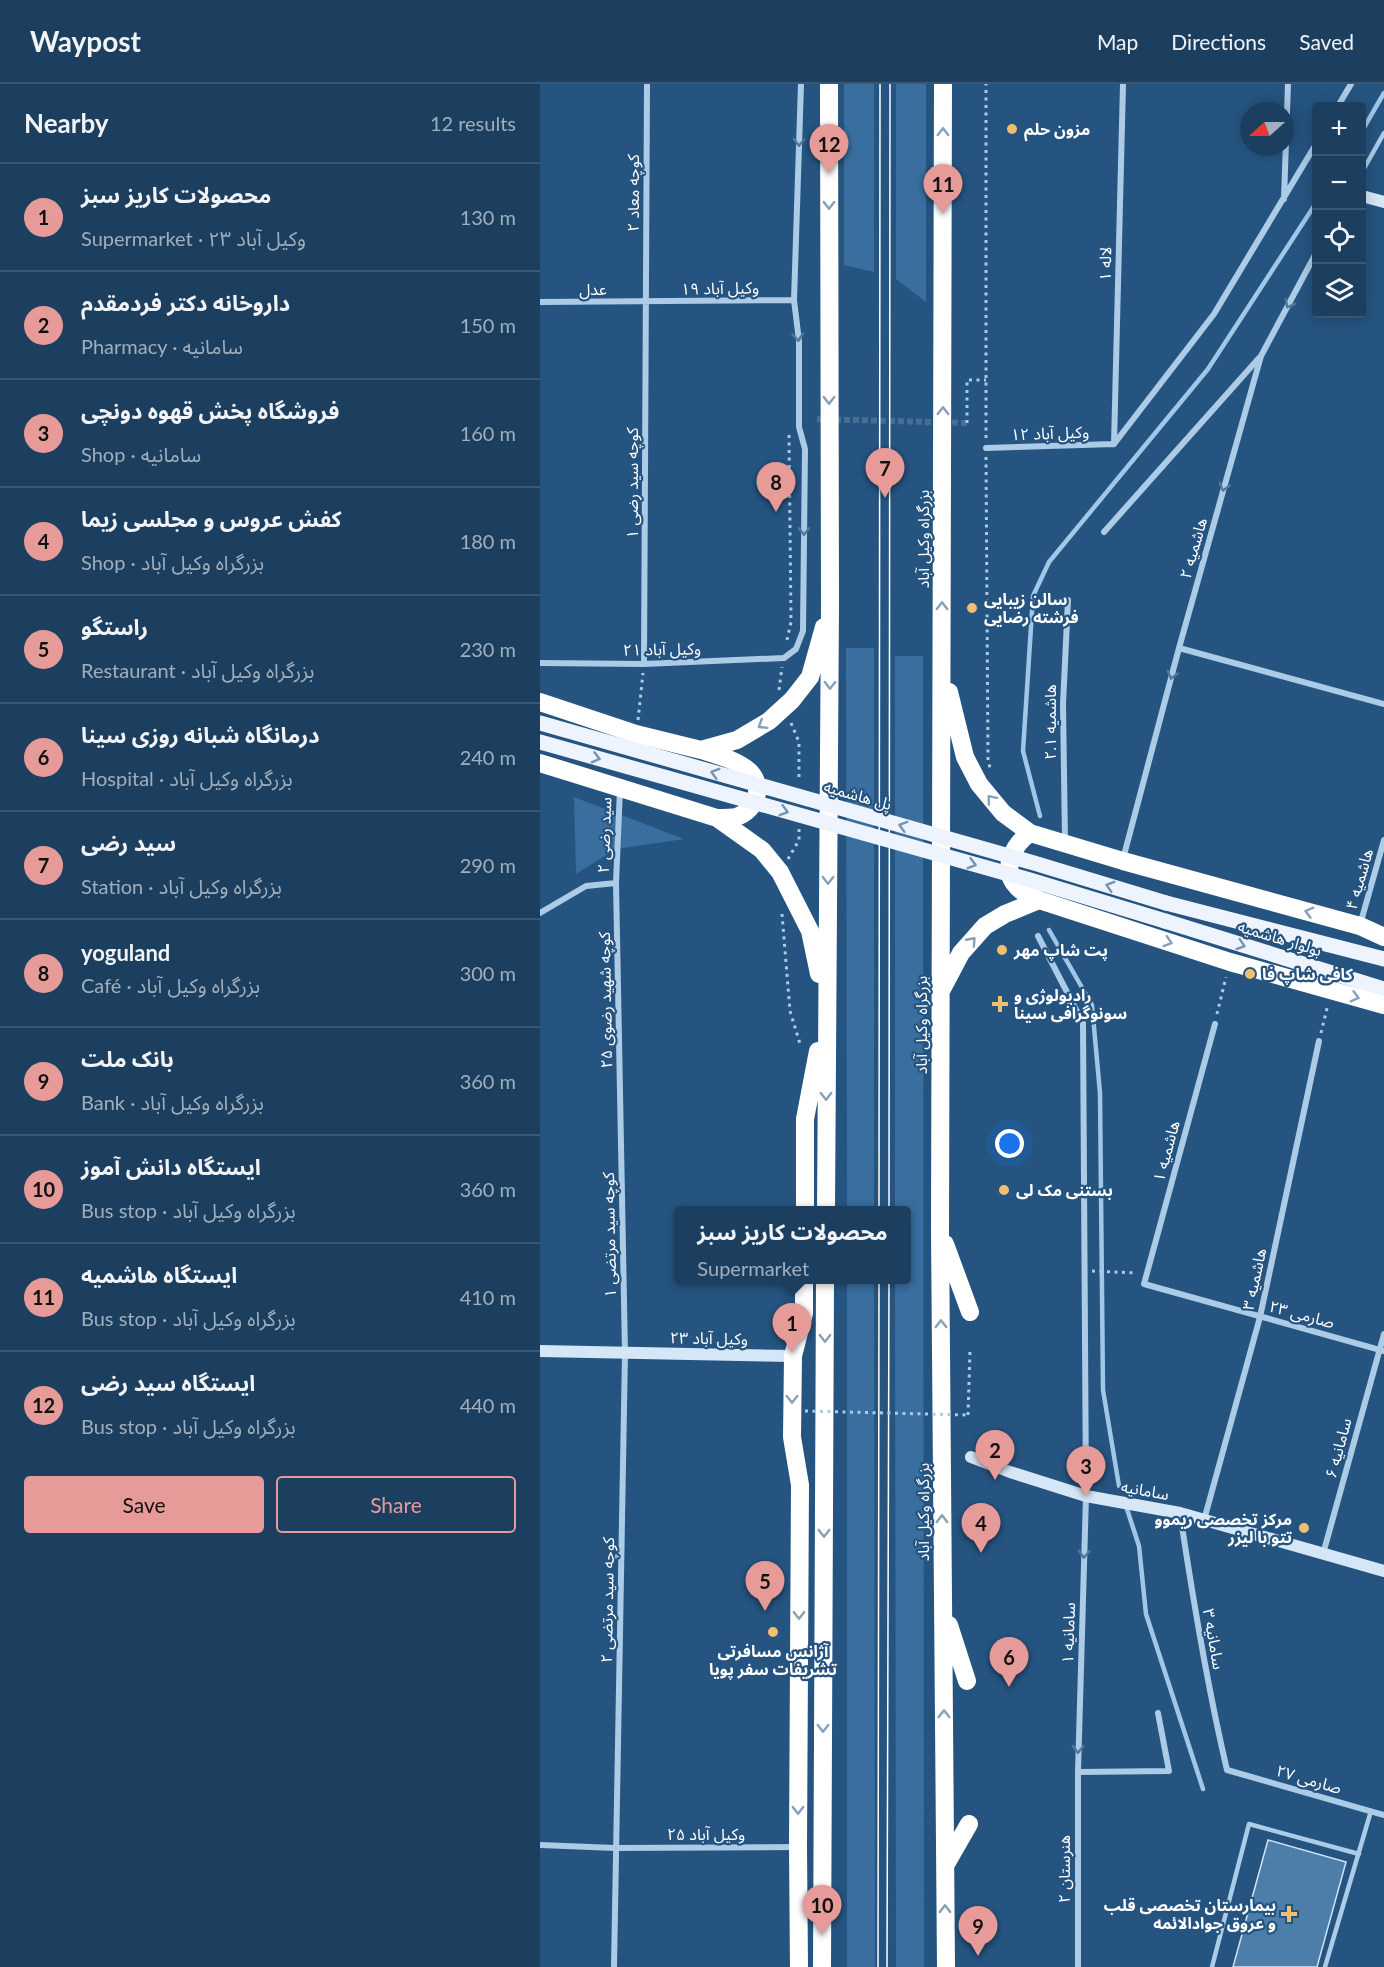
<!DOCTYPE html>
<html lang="en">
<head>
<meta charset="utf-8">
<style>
	:root { --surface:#1c3f60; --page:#254666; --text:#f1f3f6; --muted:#a0afbd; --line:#3a5875; --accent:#e69b98 }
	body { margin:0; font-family:Lato,"Noto Sans Arabic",sans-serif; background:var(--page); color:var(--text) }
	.controls { position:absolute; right:18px; top:18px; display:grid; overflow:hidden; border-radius:6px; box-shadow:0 3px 15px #0003 }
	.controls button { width:54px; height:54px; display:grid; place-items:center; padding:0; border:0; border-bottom:2px solid var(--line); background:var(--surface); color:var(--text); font:30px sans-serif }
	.compass { position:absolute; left:700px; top:18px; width:54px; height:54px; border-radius:50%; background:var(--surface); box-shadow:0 3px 15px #0003; rotate:249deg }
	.you { position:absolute; left:470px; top:1060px; width:21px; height:21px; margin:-15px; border:4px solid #fff; border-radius:50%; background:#1a73e8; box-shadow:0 0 0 9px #1a73e833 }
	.badge { display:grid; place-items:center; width:39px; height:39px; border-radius:50%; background:var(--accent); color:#111; font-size:20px; font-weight:700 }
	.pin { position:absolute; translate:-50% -50px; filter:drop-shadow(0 2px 3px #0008) }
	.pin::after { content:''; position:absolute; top:32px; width:21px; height:18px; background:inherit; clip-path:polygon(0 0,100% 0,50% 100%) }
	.popup { position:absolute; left:134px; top:1122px; width:237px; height:78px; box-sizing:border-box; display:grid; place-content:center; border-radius:6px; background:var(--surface); filter:drop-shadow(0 2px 4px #0005); font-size:20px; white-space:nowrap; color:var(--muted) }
	.popup b { font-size:22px; color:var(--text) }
	.popup::after { content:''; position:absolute; left:50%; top:100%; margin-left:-12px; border:12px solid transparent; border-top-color:var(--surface) }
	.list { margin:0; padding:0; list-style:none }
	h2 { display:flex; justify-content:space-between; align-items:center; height:78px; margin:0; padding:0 24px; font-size:26px }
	h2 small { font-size:20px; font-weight:400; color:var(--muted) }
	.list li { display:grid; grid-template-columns:39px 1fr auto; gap:18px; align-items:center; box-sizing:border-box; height:108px; padding:0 24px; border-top:2px solid var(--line) }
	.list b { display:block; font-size:22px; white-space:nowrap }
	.list p { margin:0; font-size:20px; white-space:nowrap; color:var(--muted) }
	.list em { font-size:20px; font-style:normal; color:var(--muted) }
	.actions { display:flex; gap:12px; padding:18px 24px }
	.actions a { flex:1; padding:14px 0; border:2px solid var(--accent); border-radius:6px; text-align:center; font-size:21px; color:var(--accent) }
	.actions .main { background:var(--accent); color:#111 }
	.icon { flex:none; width:33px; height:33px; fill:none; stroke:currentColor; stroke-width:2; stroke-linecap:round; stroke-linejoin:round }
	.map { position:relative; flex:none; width:844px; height:1883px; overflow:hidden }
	header { display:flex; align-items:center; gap:36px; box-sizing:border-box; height:84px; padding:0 30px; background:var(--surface); border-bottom:2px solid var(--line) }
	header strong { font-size:28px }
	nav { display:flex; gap:33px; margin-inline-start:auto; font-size:21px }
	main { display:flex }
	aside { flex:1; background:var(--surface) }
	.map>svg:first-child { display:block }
	.green { fill:#396e9e }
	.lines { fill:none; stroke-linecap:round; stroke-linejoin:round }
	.stream { stroke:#a0c7e7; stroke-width:4.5 }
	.building { fill:#4d7ea9; stroke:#cfe3f5; stroke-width:1.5 }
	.street-tunnel { stroke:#466e93; stroke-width:6; stroke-dasharray:6 3; stroke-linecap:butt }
	.path { stroke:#abcbe6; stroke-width:3; stroke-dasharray:3 4.5; stroke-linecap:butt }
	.lane { stroke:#abcbe6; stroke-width:4.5 }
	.street { stroke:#abcbe6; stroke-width:6 }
	.secondary { stroke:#d5e6f6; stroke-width:12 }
	.primary { stroke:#edf4fd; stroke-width:15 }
	.highway { stroke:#fff; stroke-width:18 }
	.tram { stroke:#fff; stroke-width:1.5 }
	.path-bridge { stroke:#abcbe6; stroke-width:3; stroke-dasharray:3 4.5; stroke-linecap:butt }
	.primary-bridge { stroke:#edf4fd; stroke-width:15 }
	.oneway { stroke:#87a1b9 }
	.oneway2 { stroke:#4d789f }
	.oneway3 { stroke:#7594b2 }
	.poi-dot { fill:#f0c070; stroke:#255480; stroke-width:2 }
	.labels { text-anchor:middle; stroke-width:4.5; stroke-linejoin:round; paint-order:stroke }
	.poi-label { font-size:16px; font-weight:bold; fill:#fff; stroke:#255480; text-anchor:start }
	.street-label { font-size:16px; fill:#fff; stroke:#255480 }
</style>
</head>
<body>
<header>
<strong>Waypost</strong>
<nav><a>Map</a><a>Directions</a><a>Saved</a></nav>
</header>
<main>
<aside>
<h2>Nearby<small>12 results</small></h2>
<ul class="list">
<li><span class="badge">1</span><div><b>محصولات کاریز سبز</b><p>Supermarket · ۲۳ وکیل آباد</p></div><em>130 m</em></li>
<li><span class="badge">2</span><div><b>داروخانه دكتر فردمقدم</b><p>Pharmacy · سامانیه</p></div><em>150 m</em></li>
<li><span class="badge">3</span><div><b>فروشگاه پخش قهوه دونچی</b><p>Shop · سامانیه</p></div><em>160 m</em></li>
<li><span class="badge">4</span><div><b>کفش عروس و مجلسی زیما</b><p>Shop · بزرگراه وکیل آباد</p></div><em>180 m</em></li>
<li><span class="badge">5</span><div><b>راستگو</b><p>Restaurant · بزرگراه وکیل آباد</p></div><em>230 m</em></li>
<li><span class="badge">6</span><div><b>درمانگاه شبانه روزی سینا</b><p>Hospital · بزرگراه وکیل آباد</p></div><em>240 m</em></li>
<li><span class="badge">7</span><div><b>سید رضی</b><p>Station · بزرگراه وکیل آباد</p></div><em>290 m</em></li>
<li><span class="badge">8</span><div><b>yoguland</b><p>Café · بزرگراه وکیل آباد</p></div><em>300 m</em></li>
<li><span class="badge">9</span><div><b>بانک ملت</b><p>Bank · بزرگراه وکیل آباد</p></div><em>360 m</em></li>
<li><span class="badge">10</span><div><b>ایستگاه دانش آموز</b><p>Bus stop · بزرگراه وکیل آباد</p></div><em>360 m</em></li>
<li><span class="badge">11</span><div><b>ایستگاه هاشمیه</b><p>Bus stop · بزرگراه وکیل آباد</p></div><em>410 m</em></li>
<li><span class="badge">12</span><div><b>ایستگاه سید رضی</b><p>Bus stop · بزرگراه وکیل آباد</p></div><em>440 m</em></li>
</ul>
<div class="actions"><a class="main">Save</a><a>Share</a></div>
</aside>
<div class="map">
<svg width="844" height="1883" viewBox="0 0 844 1883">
	<rect width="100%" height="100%" fill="#255480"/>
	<path class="green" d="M304,0H334V188L304,181Z
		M356,0H386V218L356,195Z
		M306,564H334V1126H307Z
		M355,572H383L384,1883H356L355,1196H366V1126H355Z
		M34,713L144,755L76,765L36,790Z
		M307,1196H334L335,1883H307Z"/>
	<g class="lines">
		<path class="stream" d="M822,47L844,9
			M500,732L483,667L493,512L509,478L668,285L776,119
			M509,846L552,921L560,1009L563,1306L579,1402
			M586,1422L599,1462L606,1530L663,1705"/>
	</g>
	<path class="building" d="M728,1756L806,1778L777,1883H693Z"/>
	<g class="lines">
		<path class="street-tunnel" d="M277,335L427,339"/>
		<path class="path" d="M427,339V296H446
			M446,354V0
			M446,373L448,676L450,684
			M247,556L251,538L249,350
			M239,606L242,583
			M98,636L103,589
			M251,639L259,658V697
			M248,775L259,756V745
			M242,830L250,927L261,963
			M677,930L686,893
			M781,949L788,920
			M552,1187L597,1189
			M428,1331L430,1267"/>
		<path class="lane" d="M822,88L844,49
			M672,1883L709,1740L819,1770
			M785,1883L831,1727"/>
		<path class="street" d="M798,22L811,0
			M744,115L748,0
			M0,218L254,216
			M574,360L674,230L776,60
			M574,360L583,0
			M446,364L574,360
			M564,448L719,274
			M639,564L844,620
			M0,579L104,580L244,574L256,565L263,547L265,365L259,343V257L254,216L261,0
			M104,580L107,0
			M525,757L523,620L528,516
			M583,775L639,564L721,272L776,169
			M0,829L46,802L76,799
			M820,841L844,756
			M498,852L543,939L546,1412L538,1688V1883
			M675,940L604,1200L844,1267
			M640,1429C653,1516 667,1601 687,1686L844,1731
			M664,1436L720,1233L779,957
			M783,1470L844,1250
			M538,1688L629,1687L618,1629
			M0,1761L75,1764L257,1763
			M74,1883L85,1269L76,799L80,705"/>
		<path class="secondary" d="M822,112L844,118
			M0,1267L253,1272
			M431,1373L470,1388L546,1412L640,1429L844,1487"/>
		<path class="primary" d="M626,819L844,875
			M625,837L844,905"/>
		<path class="highway" d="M403,0L400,1146L406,1883
			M409,608L425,673L439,700L463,729L490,749L583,777L820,842L844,853
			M0,618L96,650L161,666L197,656L229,637L252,616L270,593L284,543
			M161,666C177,671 197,676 209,687C225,702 216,727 196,733C191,734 183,734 177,734
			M0,679L177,734L222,766L240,788L270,847L279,890
			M490,749C473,761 460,786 478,804C483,809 493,813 499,816
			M402,905L421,869L445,842L465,830L499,816L690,878L844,921
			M265,1126V1035L278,967
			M286,1126L290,521L289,0
			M405,1160L430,1228
			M409,1541L427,1597
			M406,1780L429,1740
			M259,1883L258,1763L260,1401L252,1353L253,1272L264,1229V1196
			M282,1883L285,1196"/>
		<path class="tram" d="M339,1126L340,0
			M349,1126L350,0
			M338,1883L339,1196
			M347,1883L349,1196"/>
		<path class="path-bridge" d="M265,1327L428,1331"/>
		<path class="primary-bridge" d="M0,639L494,779L626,819
			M0,658L490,796L625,837"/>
	</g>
	<defs><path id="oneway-chevron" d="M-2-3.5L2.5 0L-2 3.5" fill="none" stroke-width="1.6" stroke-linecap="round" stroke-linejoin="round" transform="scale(1.5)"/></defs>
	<g class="oneway">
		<use href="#oneway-chevron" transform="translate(403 48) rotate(-90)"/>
		<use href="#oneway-chevron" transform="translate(289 121) rotate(90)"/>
		<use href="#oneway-chevron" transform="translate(289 316) rotate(90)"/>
		<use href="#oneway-chevron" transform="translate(403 327) rotate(-90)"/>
		<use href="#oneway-chevron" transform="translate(402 522) rotate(-90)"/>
		<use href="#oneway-chevron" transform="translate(290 601) rotate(91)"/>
		<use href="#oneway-chevron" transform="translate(222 641) rotate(148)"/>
		<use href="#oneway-chevron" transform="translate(451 715) rotate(-130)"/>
		<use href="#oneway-chevron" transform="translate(288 796) rotate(91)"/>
		<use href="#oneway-chevron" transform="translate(769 828) rotate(-165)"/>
		<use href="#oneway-chevron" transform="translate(432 857) rotate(-48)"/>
		<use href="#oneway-chevron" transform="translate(628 858) rotate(18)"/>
		<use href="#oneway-chevron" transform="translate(815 913) rotate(15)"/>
		<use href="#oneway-chevron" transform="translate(286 1012) rotate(90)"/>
		<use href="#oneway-chevron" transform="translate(401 1240) rotate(-90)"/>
		<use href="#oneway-chevron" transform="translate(285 1254) rotate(90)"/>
		<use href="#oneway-chevron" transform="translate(252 1315) rotate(90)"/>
		<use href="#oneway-chevron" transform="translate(402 1435) rotate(-90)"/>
		<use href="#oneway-chevron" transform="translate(284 1449) rotate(90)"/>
		<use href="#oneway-chevron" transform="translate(259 1531) rotate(90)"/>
		<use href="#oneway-chevron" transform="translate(404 1630) rotate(-90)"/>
		<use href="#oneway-chevron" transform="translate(283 1644) rotate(90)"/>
		<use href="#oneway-chevron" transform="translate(258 1726) rotate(90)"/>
		<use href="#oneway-chevron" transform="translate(405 1825) rotate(-90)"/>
	</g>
	<g class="oneway2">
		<use href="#oneway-chevron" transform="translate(259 58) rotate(92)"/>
		<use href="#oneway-chevron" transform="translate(749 220) rotate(118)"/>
		<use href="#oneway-chevron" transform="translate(258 253) rotate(85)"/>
		<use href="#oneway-chevron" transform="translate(684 403) rotate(106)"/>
		<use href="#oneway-chevron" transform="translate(264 447) rotate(91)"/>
		<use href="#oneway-chevron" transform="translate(632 591) rotate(105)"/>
		<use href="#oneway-chevron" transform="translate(544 1470) rotate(92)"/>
		<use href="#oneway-chevron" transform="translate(538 1665) rotate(92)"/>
	</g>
	<g class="oneway3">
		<use href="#oneway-chevron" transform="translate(56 674) rotate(15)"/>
		<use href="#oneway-chevron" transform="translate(175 689) rotate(-164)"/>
		<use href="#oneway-chevron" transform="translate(244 727) rotate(16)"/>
		<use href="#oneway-chevron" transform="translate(363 742) rotate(-164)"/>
		<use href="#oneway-chevron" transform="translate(432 780) rotate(16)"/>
		<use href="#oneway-chevron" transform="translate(570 802) rotate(-163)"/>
		<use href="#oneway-chevron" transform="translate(701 861) rotate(17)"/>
	</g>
	<g class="poi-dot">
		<circle cx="472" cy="45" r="6"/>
		<circle cx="432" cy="524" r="6"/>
		<circle cx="462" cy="866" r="6"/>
		<circle cx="710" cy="890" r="6"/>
		<path d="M457 911h6v6h6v6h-6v6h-6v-6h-6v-6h6z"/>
		<circle cx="464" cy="1106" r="6"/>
		<circle cx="764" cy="1444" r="6"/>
		<circle cx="233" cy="1548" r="6"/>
		<path d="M746 1821h6v6h6v6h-6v6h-6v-6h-6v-6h6z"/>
	</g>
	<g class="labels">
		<g class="poi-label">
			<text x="484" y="51">مزون حلم</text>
			<text x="444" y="521">سالن زیبایی<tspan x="444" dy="18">فرشته رضایی</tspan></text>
			<text x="474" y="872">پت شاپ مهر</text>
			<text x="722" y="896">کافی شاپ فا</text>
			<text x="474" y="917">رادیولوژی و<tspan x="474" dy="18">سونوگرافی سینا</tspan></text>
			<text x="476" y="1112">بستنی مک لی</text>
			<text x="752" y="1441" text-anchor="end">مرکز تخصصی ریموو<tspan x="752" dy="18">تتو با لیزر</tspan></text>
			<text x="233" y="1573" text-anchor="middle">آژانس مسافرتی<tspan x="233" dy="18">تشریفات سفر پویا</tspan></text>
			<text x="736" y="1827" text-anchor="end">بیمارستان تخصصی قلب<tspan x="736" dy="18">و عروق جوادالائمه</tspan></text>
		</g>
		<g class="street-label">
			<text transform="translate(93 109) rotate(-90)" y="6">کوچه معاد ۲</text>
			<text transform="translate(565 180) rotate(-89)" y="6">لاله ۱</text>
			<text transform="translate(180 204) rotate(-1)" y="6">۱۹ وکیل آباد</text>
			<text x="53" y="211">عدل</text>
			<text transform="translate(510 349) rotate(-2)" y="6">۱۲ وکیل آباد</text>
			<text transform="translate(92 399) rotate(-90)" y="6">کوچه سید رضی ۱</text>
			<text transform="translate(383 455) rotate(-90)" y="6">بزرگراه وکیل آباد</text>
			<text transform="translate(653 464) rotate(-74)" y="6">هاشمیه ۲</text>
			<text transform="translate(122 565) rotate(-1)" y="6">۲۱ وکیل آباد</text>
			<text transform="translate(510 638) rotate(-90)" y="6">هاشمیه ۲.۱</text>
			<text transform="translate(318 711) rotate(16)" y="6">پل هاشمیه</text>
			<text transform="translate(64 751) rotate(-88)" y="6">سید رضی ۲</text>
			<text transform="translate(819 795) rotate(-74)" y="6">هاشمیه ۴</text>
			<text transform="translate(740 854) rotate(17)" y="6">بولوار هاشمیه</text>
			<text transform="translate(65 916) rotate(-91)" y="6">کوچه شهید رضوی ۲۵</text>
			<text transform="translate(381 941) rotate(-90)" y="6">بزرگراه وکیل آباد</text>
			<text transform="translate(626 1067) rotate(-75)" y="6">هاشمیه ۱</text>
			<text transform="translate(69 1151) rotate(-91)" y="6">کوچه سید مرتضی ۱</text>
			<text transform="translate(714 1195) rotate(-78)" y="6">هاشمیه ۳</text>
			<text transform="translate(762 1230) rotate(15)" y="6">صارمی ۲۳</text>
			<text transform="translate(169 1254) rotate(1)" y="6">۲۳ وکیل آباد</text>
			<text transform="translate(798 1364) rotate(-75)" y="6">سامانیه ۶</text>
			<text transform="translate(605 1406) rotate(10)" y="6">سامانیه</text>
			<text transform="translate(383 1428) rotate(-90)" y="6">بزرگراه وکیل آباد</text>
			<text transform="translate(67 1516) rotate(-89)" y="6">کوچه سید مرتضی ۲</text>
			<text transform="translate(528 1549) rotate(-88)" y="6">سامانیه ۱</text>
			<text transform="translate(674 1555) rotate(80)" y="6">سامانیه ۳</text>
			<text transform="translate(769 1695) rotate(16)" y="6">صارمی ۲۷</text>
			<text x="166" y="1756">۲۵ وکیل آباد</text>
			<text transform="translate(524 1785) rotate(-90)" y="6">هنرستان ۲</text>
		</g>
	</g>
</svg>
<div class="controls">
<button>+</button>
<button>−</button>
<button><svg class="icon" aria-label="locate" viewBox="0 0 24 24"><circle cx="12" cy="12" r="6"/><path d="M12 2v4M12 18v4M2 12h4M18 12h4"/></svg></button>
<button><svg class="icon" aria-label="layers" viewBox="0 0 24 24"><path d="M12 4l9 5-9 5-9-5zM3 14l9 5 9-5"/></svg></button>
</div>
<svg class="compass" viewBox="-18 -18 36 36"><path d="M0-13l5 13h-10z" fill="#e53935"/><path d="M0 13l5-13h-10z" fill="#a0afbd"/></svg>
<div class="you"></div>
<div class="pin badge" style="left:252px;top:1269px">1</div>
<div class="popup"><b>محصولات کاریز سبز</b>Supermarket</div>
<div class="pin badge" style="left:455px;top:1396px">2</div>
<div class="pin badge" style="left:546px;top:1412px">3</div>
<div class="pin badge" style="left:441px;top:1469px">4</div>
<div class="pin badge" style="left:225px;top:1527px">5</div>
<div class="pin badge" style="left:469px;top:1603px">6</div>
<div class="pin badge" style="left:345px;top:414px">7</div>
<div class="pin badge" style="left:236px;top:428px">8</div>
<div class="pin badge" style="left:438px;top:1872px">9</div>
<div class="pin badge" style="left:282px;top:1851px">10</div>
<div class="pin badge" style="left:403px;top:130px">11</div>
<div class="pin badge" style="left:289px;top:90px">12</div>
</div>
</main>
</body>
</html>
